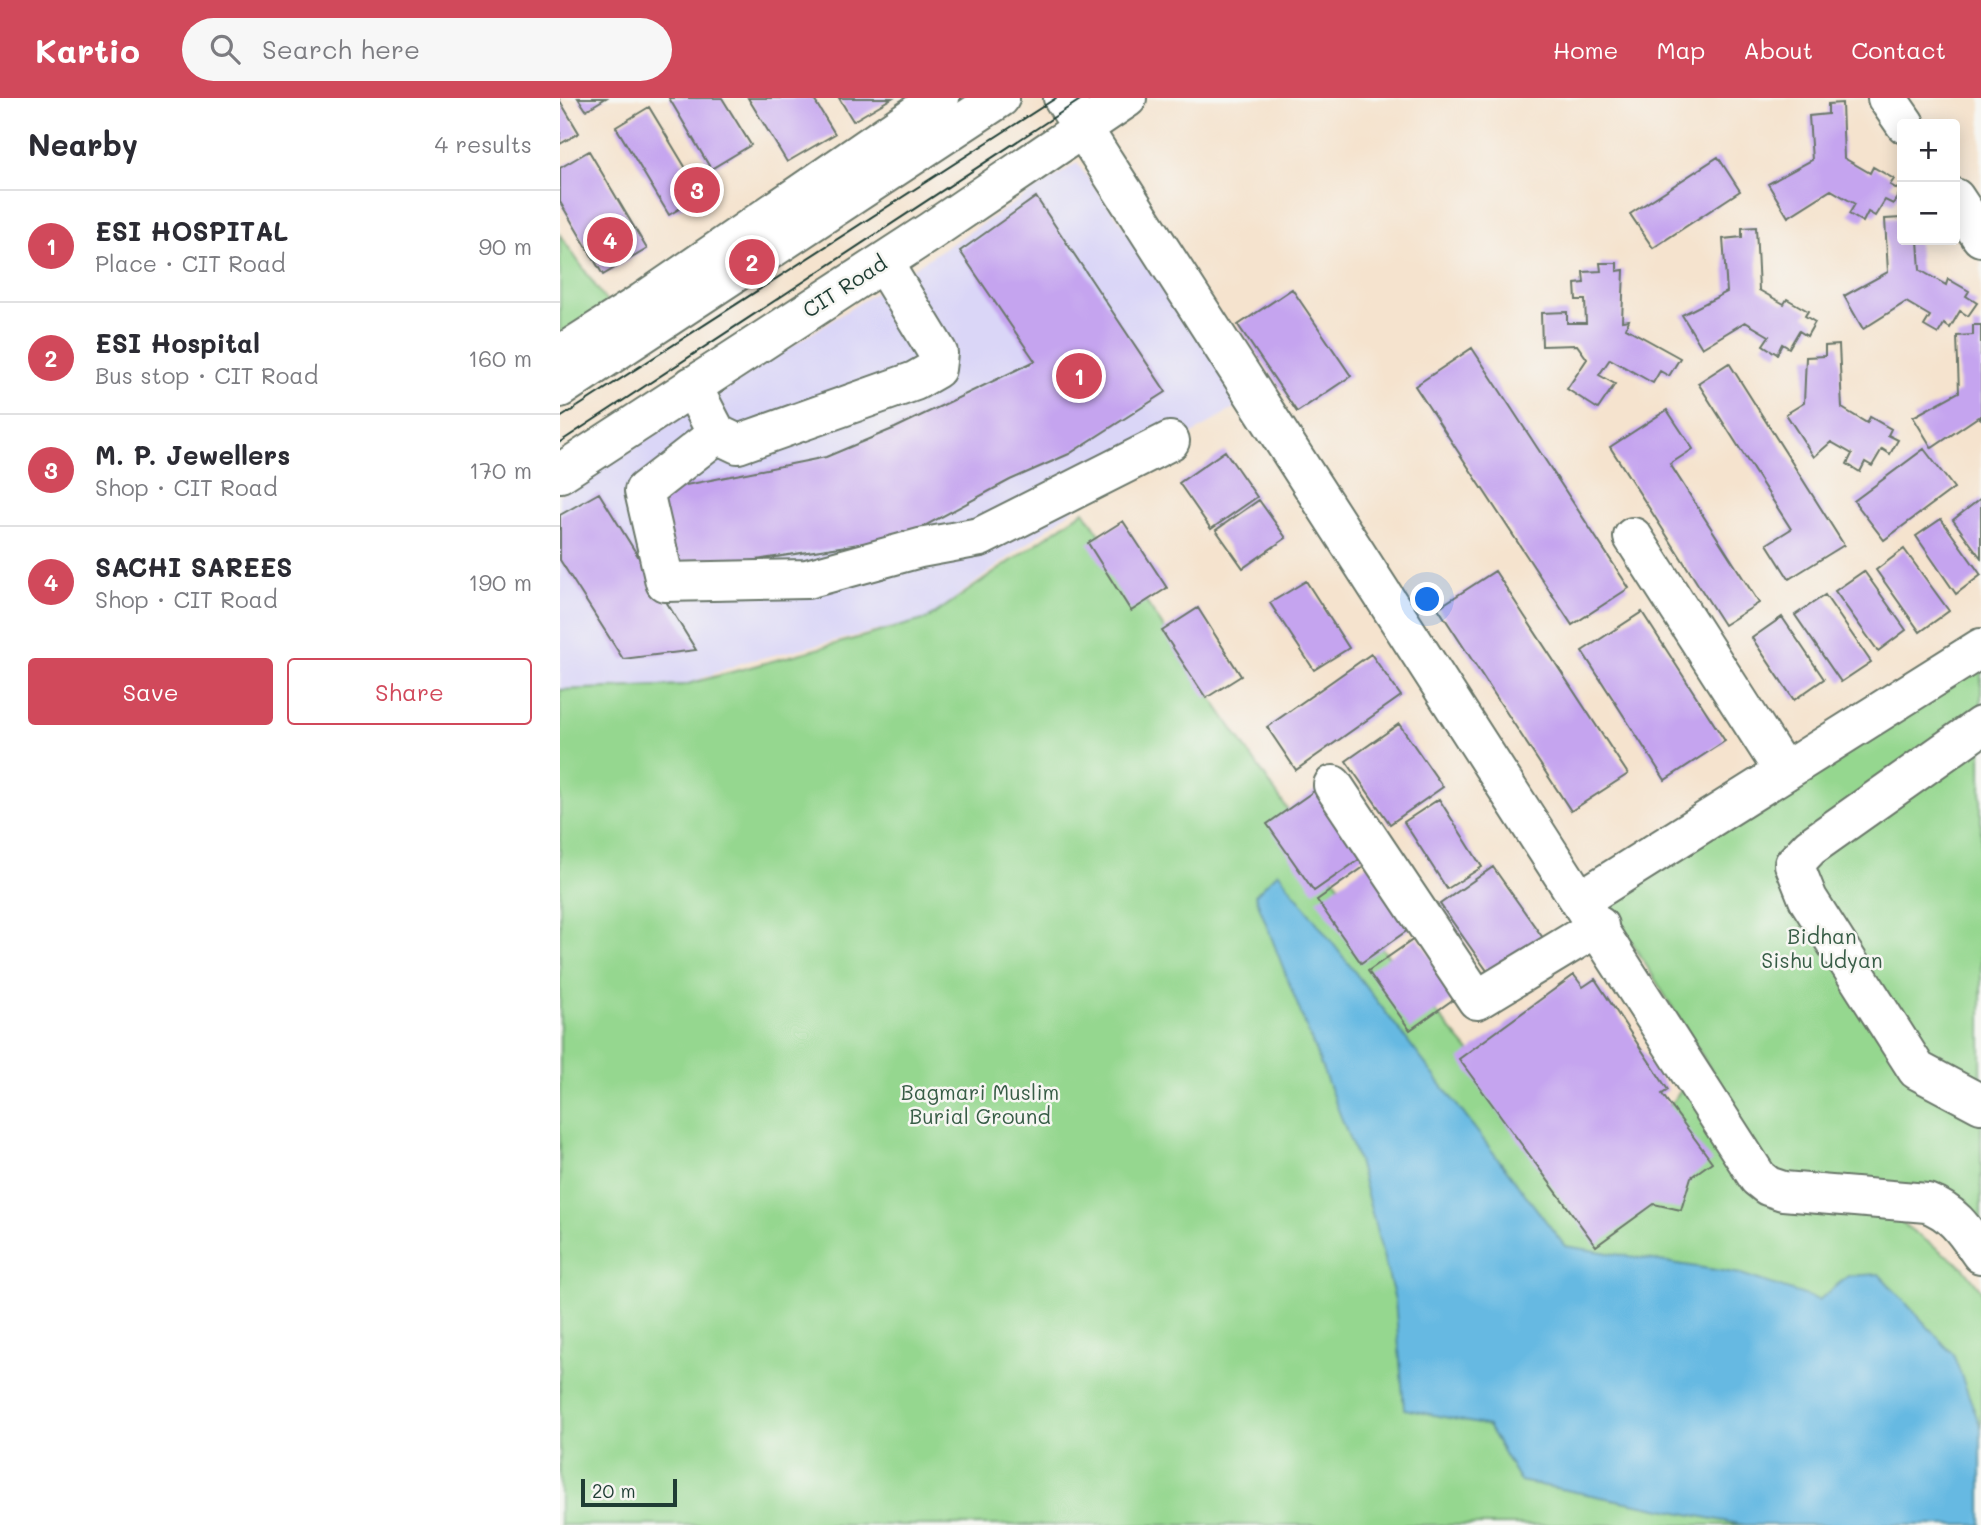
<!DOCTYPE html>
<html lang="en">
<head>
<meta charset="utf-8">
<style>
	:root { --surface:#fff; --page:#f7f7f7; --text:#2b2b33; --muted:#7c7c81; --line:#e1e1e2; --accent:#d1495b }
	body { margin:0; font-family:Mali,sans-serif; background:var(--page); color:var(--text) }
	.controls { position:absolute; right:21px; top:21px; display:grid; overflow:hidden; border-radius:7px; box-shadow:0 4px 18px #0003 }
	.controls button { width:63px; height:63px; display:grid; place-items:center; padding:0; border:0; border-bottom:2px solid var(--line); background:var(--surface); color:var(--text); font:35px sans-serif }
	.scale { position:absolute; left:21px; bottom:18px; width:96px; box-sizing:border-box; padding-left:7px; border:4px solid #1f3d34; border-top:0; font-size:19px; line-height:24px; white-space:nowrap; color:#1f3d34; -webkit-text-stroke:5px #f6f6f2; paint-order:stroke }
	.you { position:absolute; left:868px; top:502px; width:24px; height:24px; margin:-18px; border:5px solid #fff; border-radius:50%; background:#1a73e8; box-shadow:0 0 0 10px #1a73e833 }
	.badge { display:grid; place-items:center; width:46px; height:46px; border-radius:50%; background:var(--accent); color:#fff; font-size:23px; font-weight:700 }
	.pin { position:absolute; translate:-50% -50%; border:4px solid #fff; box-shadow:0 2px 7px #0006 }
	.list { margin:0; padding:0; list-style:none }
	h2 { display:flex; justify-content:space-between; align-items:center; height:91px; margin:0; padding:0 28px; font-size:30px }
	h2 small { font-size:23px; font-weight:400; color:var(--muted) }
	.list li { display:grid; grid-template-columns:46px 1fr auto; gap:21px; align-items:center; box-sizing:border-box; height:112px; padding:0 28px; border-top:2px solid var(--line) }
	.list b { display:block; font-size:26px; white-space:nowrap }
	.list p { margin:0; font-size:23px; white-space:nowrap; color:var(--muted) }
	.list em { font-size:23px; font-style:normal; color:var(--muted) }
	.actions { display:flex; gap:14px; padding:21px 28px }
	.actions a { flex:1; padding:16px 0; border:2px solid var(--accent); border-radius:7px; text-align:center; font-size:24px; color:var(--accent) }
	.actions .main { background:var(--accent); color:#fff }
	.icon { flex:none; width:38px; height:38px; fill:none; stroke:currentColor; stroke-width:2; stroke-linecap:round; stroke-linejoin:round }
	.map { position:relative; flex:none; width:1421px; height:1427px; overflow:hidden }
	header { display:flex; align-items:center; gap:42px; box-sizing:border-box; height:98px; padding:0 35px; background:var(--accent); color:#fff }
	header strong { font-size:33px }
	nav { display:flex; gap:38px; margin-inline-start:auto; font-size:24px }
	.search { width:490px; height:63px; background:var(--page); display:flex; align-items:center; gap:18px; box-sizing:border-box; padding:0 24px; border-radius:38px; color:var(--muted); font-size:26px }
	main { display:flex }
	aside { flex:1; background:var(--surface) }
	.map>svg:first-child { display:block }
	.built { fill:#dad6f7 }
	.green { fill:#95d78f; stroke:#5a8a62; stroke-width:2 }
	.water { fill:#66b9e2; stroke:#427b8b; stroke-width:2 }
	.building { fill:#c5a4ef }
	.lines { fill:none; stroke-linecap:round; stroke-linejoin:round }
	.minor-casing { stroke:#6a776a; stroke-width:42 }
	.major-casing { stroke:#6a776a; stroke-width:42 }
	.minor { stroke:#fff; stroke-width:38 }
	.major { stroke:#fff; stroke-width:38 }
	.tram { stroke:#1f3d34; stroke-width:2 }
	.labels { text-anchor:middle; stroke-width:5; stroke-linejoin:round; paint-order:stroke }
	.street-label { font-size:21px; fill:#1f3d34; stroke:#f6f6f2 }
	.park-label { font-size:21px; fill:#375c46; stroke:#f6f6f2 }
</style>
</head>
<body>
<header>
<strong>Kartio</strong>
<div class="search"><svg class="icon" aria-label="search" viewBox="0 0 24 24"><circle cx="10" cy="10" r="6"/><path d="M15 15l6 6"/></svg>Search here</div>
<nav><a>Home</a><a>Map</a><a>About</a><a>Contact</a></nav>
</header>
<main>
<aside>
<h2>Nearby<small>4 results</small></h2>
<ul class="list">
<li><span class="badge">1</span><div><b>ESI HOSPITAL</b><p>Place · CIT Road</p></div><em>90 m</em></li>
<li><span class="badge">2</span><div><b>ESI Hospital</b><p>Bus stop · CIT Road</p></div><em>160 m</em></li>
<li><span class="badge">3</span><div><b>M. P. Jewellers</b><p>Shop · CIT Road</p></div><em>170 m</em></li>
<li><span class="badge">4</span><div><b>SACHI SAREES</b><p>Shop · CIT Road</p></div><em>190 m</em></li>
</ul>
<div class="actions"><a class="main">Save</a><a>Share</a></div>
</aside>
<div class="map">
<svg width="1421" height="1427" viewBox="0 0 1421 1427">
	<rect width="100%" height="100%" fill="#f6f6f2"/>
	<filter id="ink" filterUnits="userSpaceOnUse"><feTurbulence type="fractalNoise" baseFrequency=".0143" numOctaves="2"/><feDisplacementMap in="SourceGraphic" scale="14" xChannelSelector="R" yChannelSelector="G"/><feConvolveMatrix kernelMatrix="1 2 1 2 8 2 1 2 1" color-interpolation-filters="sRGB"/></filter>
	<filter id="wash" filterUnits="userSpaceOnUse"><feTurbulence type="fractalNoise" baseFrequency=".00686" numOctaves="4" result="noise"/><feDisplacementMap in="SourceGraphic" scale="28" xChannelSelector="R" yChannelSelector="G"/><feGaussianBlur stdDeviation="1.57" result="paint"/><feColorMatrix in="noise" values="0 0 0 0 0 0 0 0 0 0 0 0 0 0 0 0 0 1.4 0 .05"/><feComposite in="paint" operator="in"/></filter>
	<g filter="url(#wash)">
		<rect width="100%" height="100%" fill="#f5e3ce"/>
		<path class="built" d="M517,65L690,300L516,409L367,521L184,564L124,587L0,592V397Z"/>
		<path class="green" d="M0,137L48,206L0,239Z
			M524,413L824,853L935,984L1099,1020L1134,976L1167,998L1044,799L1421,569V1136L1314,1105L1404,1170L1421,1192V1427H0V592L124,587L367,521Z"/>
		<path class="water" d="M718,774L1005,1148L1181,1176L1259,1202L1288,1178L1319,1176L1393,1256L1421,1330V1427H1184L960,1383L928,1328L844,1311L835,1202L798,1063L695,797Z"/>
		<g id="blocks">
			<path class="building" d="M18,0H46L26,12Z
				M109,0H162L191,47L151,71Z
				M188,0H253L275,36L227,64Z
				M279,0H332L293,23Z
				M0,3L19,35L0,46Z
				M1282,5L1284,60L1310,75L1313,69L1334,81L1330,87L1341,93L1333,106L1325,102L1315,118L1308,114L1303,124L1289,116L1295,106L1271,92L1228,119L1208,86L1252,62L1249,18L1268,16V6Z
				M89,9L142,97L109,117L56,29Z
				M29,53L87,151L43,177L0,104V70Z
				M1158,59L1180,93L1093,150L1070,116Z
				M476,99L606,294L509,356L450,382L344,439L113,475L96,393L266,359L335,330L475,263L400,153Z
				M1342,120V142H1358L1360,172L1386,187L1388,181L1409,193L1406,198L1417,205L1408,218L1400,213L1390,230L1384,226L1378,236L1364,228L1370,218L1346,204L1303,231L1284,198L1328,174L1325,121Z
				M1196,129L1199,192L1224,206L1227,201L1248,213L1245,218L1255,224L1247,238L1239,233L1229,250L1222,246L1217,256L1203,247L1209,238L1185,224L1142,250L1122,217L1167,194L1163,141L1182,139V130Z
				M1040,165H1057V173L1064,172L1062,223L1069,222L1066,230L1120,260L1109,278L1100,273L1093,285L1050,261L1039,277L1055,286L1038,311L1007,291L1027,261L1017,247L982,248L981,215L1007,214V225H1026L1025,202H1016L1015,186L1024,185L1023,174L1041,173Z
				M732,191L791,278L737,314L678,227Z
				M1413,227H1421V321L1418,319L1372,350L1353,319L1399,294L1397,238L1413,237Z
				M1279,247L1282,310L1307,325L1310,319L1331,331L1328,337L1338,342L1330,356L1322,351L1312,368L1305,364L1300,374L1287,366L1292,356L1271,344L1254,359L1226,316L1244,305L1246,259L1265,258V248Z
				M912,250L1069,490L1012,527L855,288Z
				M1169,265L1284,447L1229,481L1207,446L1231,431L1138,285Z
				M1107,312L1133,351L1110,366L1199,505L1164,527L1050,349Z
				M1364,351L1394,390L1324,442L1294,403Z
				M665,353L697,399L651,431L619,385Z
				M39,395L136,552L63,561L0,462V417Z
				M1421,400V460L1393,422Z
				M699,402L726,440L683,470L656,432Z
				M1381,421L1421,477L1396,496L1356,438Z
				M563,423L607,490L571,513L528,445Z
				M1344,451L1389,513L1360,534L1316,472Z
				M935,473L1068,676L1011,713L878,510Z
				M1304,473L1346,532L1318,553L1275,493Z
				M746,483L789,550L754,572L710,505Z
				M1265,497L1311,564L1281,584L1235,517Z
				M638,510L681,578L646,600L602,533Z
				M1082,514L1165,643L1105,682L1022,553Z
				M1222,519L1264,581L1234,602L1192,540Z
				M811,556L841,598L736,672L707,629Z
				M839,626L883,689L830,726L786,663Z
				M760,689L807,756L754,793L707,726Z
				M879,701L922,769L887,791L844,724Z
				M811,764L855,827L801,865L757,802Z
				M933,769L983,840L930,877L880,806Z
				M857,839L898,898L850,932L808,873Z
				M1014,877L1023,889L1035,881L1108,992L1102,996L1152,1064L1131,1079L1121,1112L1094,1106L1036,1148L899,961Z"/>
		</g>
	</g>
	<g filter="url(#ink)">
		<use href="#blocks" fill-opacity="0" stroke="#6a776a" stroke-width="2"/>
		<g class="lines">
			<defs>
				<path id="minor" d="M1327,0L1345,26
					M1395,100L1421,139
					M0,257L83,204L380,0
					M132,288L157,336L178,346L355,283L376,271L378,255L323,165
					M157,336L84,393L105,484L247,481L360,450L420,439L610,343
					M1073,439L1224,674
					M1421,628L1250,749L1234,766L1248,801L1357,972L1421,1006
					M773,687L917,902L1039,828
					M1022,801L1421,550"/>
				<path id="major" d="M503,0L1198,1080L1208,1088L1223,1093L1367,1105C1394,1115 1405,1133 1421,1156
					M0,290L440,0
					M0,375L371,133L567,0"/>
			</defs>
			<use href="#minor" class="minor-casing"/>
			<use href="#major" class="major-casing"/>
			<use href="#minor" class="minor"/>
			<use href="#major" class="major"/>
			<path class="tram" d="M0,320L496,0
				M0,344L523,0"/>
		</g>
	</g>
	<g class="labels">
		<g class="street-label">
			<text transform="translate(285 189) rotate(-33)" y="7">CIT Road</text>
		</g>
		<g class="park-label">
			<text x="1262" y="846">Bidhan<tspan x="1262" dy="24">Sishu Udyan</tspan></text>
			<text x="420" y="1002">Bagmari Muslim<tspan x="420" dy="24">Burial Ground</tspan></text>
		</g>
	</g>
</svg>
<div class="controls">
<button>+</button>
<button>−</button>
</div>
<div class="scale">20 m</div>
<div class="you"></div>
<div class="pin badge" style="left:519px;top:278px">1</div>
<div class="pin badge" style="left:192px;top:164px">2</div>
<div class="pin badge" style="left:137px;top:92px">3</div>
<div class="pin badge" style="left:50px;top:142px">4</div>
</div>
</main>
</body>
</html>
